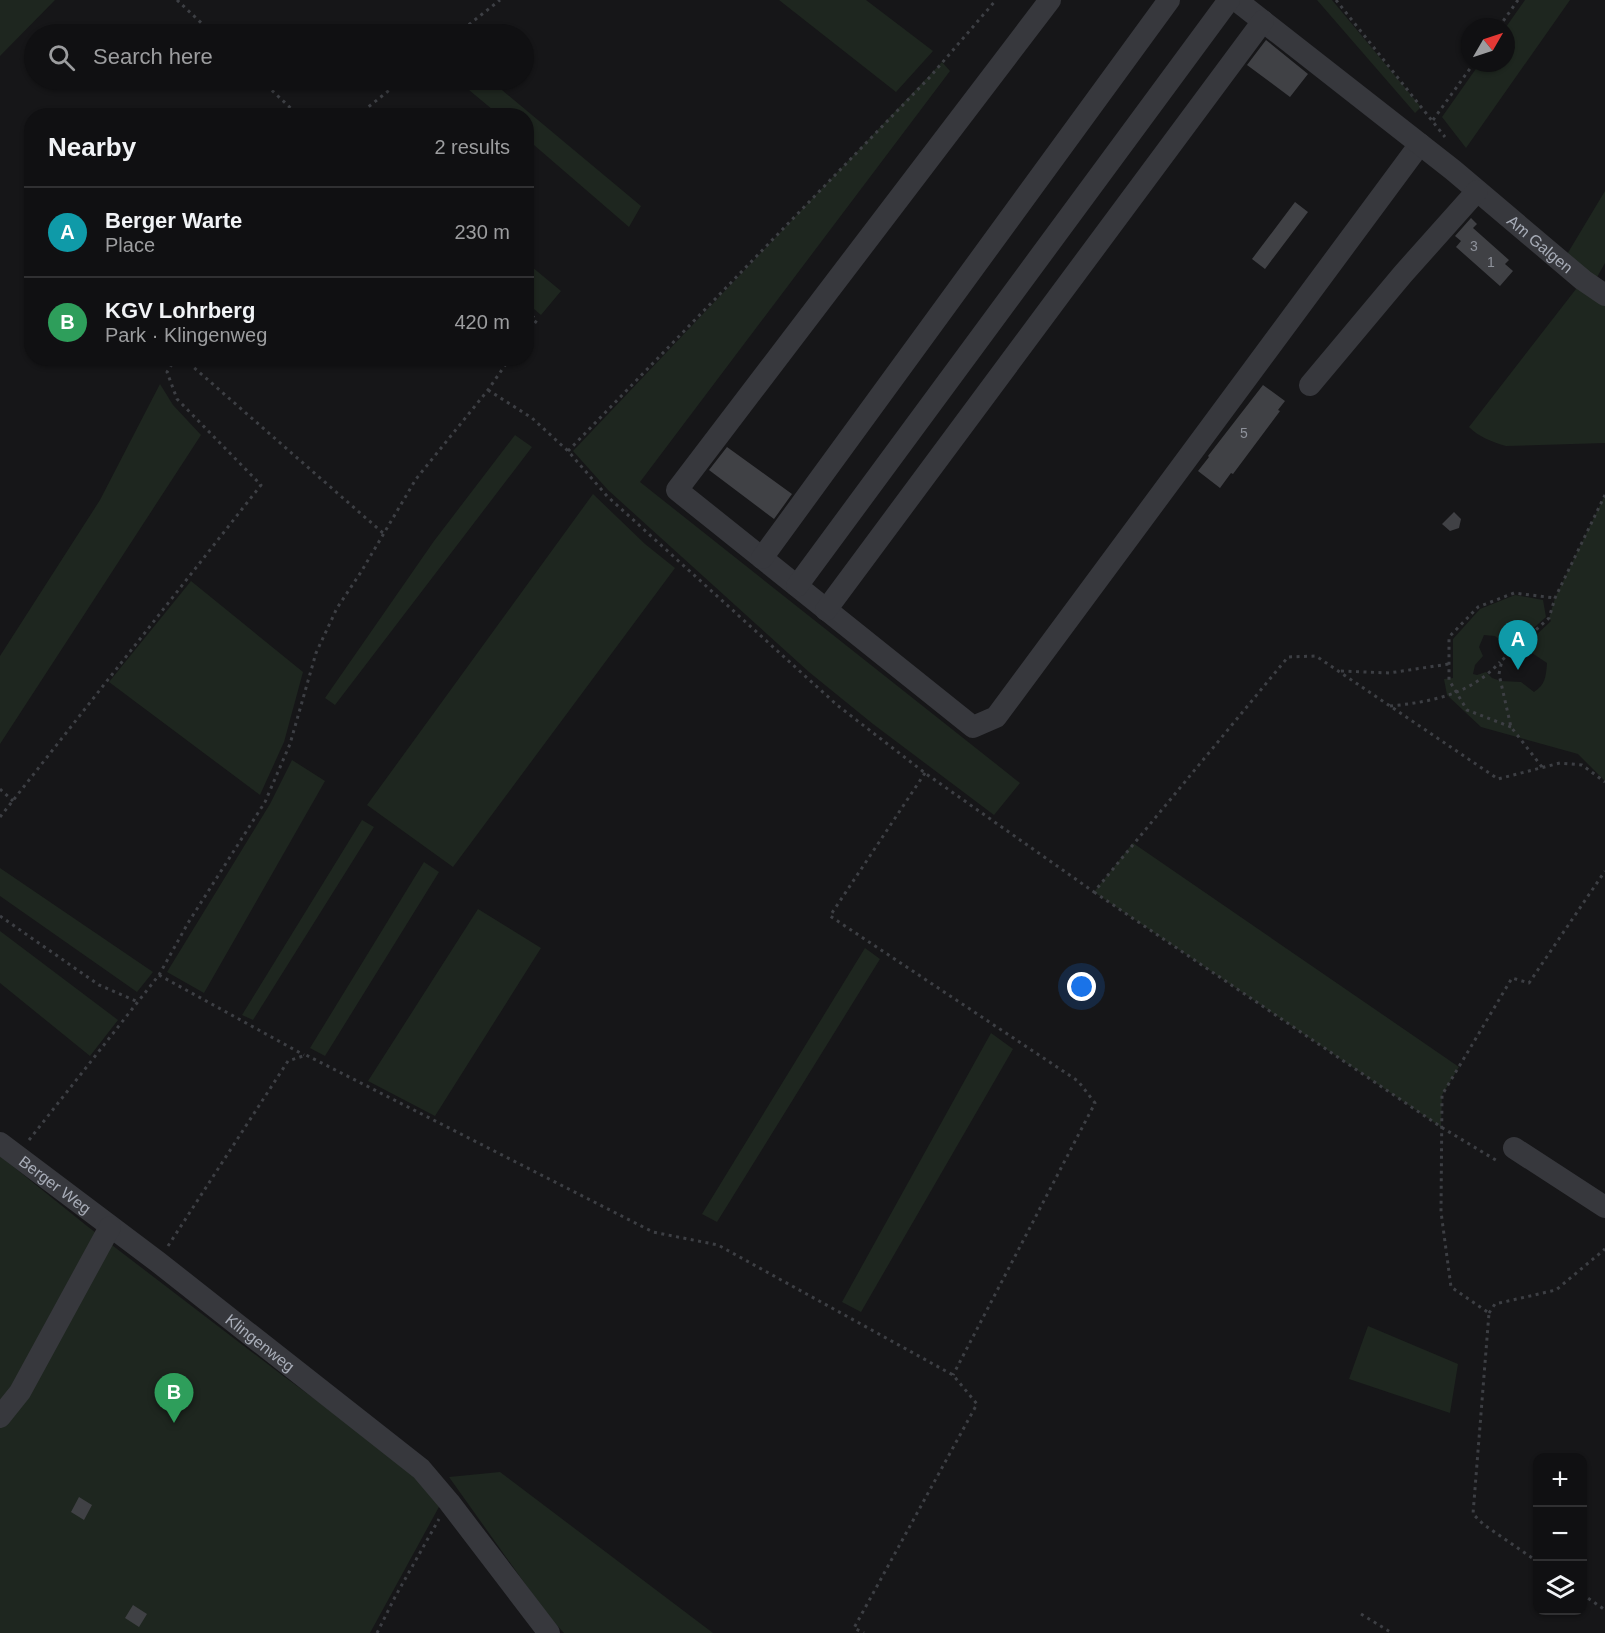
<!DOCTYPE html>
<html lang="en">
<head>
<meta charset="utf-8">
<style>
	:root { --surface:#101012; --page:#19191b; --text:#f1f3f6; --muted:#9c9d9f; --line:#303032; --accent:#db2777 }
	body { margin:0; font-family:Arial,sans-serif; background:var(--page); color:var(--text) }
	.controls { position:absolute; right:18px; bottom:18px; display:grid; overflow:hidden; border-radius:12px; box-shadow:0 2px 4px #0004 }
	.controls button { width:54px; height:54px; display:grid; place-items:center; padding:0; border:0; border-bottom:2px solid var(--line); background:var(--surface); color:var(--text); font:30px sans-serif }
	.compass { position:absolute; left:1461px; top:18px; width:54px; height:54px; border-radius:50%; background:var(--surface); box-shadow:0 2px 4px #0004; rotate:51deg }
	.you { position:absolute; left:1082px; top:987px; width:21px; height:21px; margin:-15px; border:4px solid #fff; border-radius:50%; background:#1a73e8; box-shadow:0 0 0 9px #1a73e833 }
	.badge { display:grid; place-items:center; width:39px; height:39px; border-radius:50%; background:var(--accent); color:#fff; font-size:20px; font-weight:700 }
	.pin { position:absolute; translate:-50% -50px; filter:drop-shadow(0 2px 3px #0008) }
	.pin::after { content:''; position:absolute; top:32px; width:21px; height:18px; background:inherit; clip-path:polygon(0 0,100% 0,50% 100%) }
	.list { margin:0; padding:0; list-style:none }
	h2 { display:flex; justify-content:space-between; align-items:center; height:78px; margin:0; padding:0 24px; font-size:26px }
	h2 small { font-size:20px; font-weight:400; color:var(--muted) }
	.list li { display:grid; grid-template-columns:39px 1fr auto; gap:18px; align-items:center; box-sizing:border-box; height:90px; padding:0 24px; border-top:2px solid var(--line) }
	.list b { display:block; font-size:22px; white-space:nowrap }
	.list p { margin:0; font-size:20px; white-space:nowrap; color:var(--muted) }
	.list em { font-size:20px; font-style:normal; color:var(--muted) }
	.icon { flex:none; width:33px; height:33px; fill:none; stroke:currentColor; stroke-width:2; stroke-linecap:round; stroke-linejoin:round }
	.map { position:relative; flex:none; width:1605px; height:1633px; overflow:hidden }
	.search { position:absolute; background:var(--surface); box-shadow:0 2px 4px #0004; left:24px; top:24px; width:510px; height:66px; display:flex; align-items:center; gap:15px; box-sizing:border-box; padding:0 21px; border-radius:33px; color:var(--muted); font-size:22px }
	.panel { position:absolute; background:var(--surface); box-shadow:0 2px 4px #0004; left:24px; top:108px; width:510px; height:258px; border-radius:24px }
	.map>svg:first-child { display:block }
	.green { fill:#1e261f }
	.building { fill:#404145 }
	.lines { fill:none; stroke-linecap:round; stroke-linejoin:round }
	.path { stroke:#3d3f44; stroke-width:3; stroke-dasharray:3 4.5; stroke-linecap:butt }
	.minor { stroke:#37383d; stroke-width:22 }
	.labels { text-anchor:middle; stroke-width:4.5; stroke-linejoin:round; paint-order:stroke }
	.number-label { font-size:14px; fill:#8e929b }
	.street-label { font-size:16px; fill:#a8adb8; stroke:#111113 }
</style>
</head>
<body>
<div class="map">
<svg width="1605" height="1633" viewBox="0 0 1605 1633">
	<rect width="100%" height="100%" fill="#161618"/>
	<path class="green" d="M0,0H55L0,56Z
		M779,0H866L933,51L896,92Z
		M1317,0H1332L1421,107L1415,113Z
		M1525,0H1570L1466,148L1442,117L1480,63H1506V27Z
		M942,62L950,71L640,482L1020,783L994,815L873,724L809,672L608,490L573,451Z
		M457,80H490L641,206L629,227L527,139L526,116L499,115Z
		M1605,191V263L1596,279L1566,256Z
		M526,262L561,291L541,315L527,303Z
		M1583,280L1605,295V443L1506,446C1492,442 1479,437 1469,427Z
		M160,384L173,405L201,435L0,744V656L100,500Z
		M515,435L532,447L335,705L325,698L434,541Z
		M593,494L645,544L675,568L453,867L367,805Z
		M1605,495V781L1578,754L1481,727L1447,695L1444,679L1453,678V639L1480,609L1515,595L1543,600L1546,617L1516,644L1503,643L1495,636L1484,635L1479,647L1483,656L1475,665L1473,674L1477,675L1486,672L1492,678L1501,681L1521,682L1534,692C1545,685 1546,677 1547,663L1526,649L1533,638L1551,621L1549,618L1555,598Z
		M191,581L303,672L284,742L260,795L109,682Z
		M292,760L325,781L204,993L167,972L270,804Z
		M362,820L374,827L253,1020L242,1015Z
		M1133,843L1459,1067L1442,1095L1441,1127L1094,892Z
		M424,862L439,872L325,1056L310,1048Z
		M0,868L153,972L137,992L0,896Z
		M478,909L541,948L435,1116L368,1081Z
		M0,931L118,1020L90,1056L0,983Z
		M865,948L880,959L717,1222L702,1214Z
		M991,1033L1013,1049L861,1312L842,1302Z
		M0,1156L87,1226L282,1375L415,1472L440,1505L370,1633H0Z
		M1368,1326L1458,1364L1450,1413L1349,1379Z
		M500,1472L713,1633H564L548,1616L449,1477Z"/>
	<path class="building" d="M1266,40L1308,74L1290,97L1247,65Z
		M1295,202L1308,212L1265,269L1252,259Z
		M1471,218L1477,224L1473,228L1509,260L1505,264L1513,271L1500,286L1456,247L1461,241L1455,236Z
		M1263,385L1285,401L1278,410L1280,411L1233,474L1231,473L1220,488L1198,471L1209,457L1208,456Z
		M727,447L792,494L774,519L709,470Z
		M1454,512L1461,519L1459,528L1450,531L1442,524Z
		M79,1497L92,1505L84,1520L71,1512Z
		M133,1605L147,1614L139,1627L125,1618Z"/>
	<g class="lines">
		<path class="path" d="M177,0L213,34
			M1336,0L1445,137
			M1499,27L1518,0
			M457,34L500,0
			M261,80L299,116
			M357,116L402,80
			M1433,120L1474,63
			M526,311L537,320L526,335
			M183,358L383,533
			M488,390L532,418L568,451L607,496L837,705L925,773L1094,892L1288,657L1316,656L1498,779L1560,763L1582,765L1605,782
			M568,451L929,78L996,0
			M1341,671L1389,673L1449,664
			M1390,706C1432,702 1471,694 1500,662
			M1511,727L1467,710L1449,680V637L1478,607L1514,593L1555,598
			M1542,767L1511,727L1499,674L1502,660L1549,618L1555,598L1605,495
			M925,773L830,916L1078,1081L1095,1103L953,1375
			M0,789L13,801
			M0,817L261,485L177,399L167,372L176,358
			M1094,892L1441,1127L1499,1162
			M0,916L99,985L138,1002
			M159,975L304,1055
			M29,1140L159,975L188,923L265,802L290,744L316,653L337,608L361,572L416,479L488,390L510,358
			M168,1246L288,1061L306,1055L653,1232L718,1245L953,1375L977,1404L854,1628L864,1633
			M1489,1313L1495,1304L1556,1290L1605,1249
			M1538,1562L1483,1524L1473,1514L1489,1313L1451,1287L1441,1212L1442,1095L1512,978L1529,983L1605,871
			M1582,1594L1605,1610
			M1361,1614L1392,1633
			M377,1633L395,1597L439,1519"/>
		<g class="minor">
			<path d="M1050,0L677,490L973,727L996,717L1420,144"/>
			<path id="s1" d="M1236,0L1453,170L1583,280L1605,295"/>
			<path d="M1310,385L1403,274L1477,191"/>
			<path d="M762,558L1169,0"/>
			<path d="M797,586L1229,0"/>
			<path d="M826,610L1263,21"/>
			<path id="s2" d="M0,1143L158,1262L421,1469L449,1502L549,1633"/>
			<path d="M1514,1148L1605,1207"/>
			<path d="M0,1417L20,1392L110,1227"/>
		</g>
	</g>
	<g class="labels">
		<g class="number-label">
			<text x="1474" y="251">3</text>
			<text x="1491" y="267">1</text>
			<text x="1244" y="438">5</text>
		</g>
		<g class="street-label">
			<text dy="6" stroke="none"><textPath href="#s1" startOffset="390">Am Galgen</textPath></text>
			<text dy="6" stroke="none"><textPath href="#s2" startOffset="69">Berger Weg</textPath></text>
			<text dy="6" stroke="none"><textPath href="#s2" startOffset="328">Klingenweg</textPath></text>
		</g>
	</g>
</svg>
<div class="controls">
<button>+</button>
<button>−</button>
<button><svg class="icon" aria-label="layers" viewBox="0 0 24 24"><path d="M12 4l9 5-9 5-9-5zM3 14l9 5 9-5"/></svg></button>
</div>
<svg class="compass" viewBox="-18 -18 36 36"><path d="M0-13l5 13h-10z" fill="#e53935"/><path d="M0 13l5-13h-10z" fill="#9c9d9f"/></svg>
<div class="you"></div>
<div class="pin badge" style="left:1518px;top:670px;background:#0f9aa8">A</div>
<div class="pin badge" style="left:174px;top:1423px;background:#2e9e5b">B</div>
<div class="search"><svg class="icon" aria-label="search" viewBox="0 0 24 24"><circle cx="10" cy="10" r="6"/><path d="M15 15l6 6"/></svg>Search here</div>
<section class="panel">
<h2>Nearby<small>2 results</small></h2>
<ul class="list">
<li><span class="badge" style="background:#0f9aa8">A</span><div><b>Berger Warte</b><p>Place</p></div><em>230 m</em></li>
<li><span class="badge" style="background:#2e9e5b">B</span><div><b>KGV Lohrberg</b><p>Park · Klingenweg</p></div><em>420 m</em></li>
</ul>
</section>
</div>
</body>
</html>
